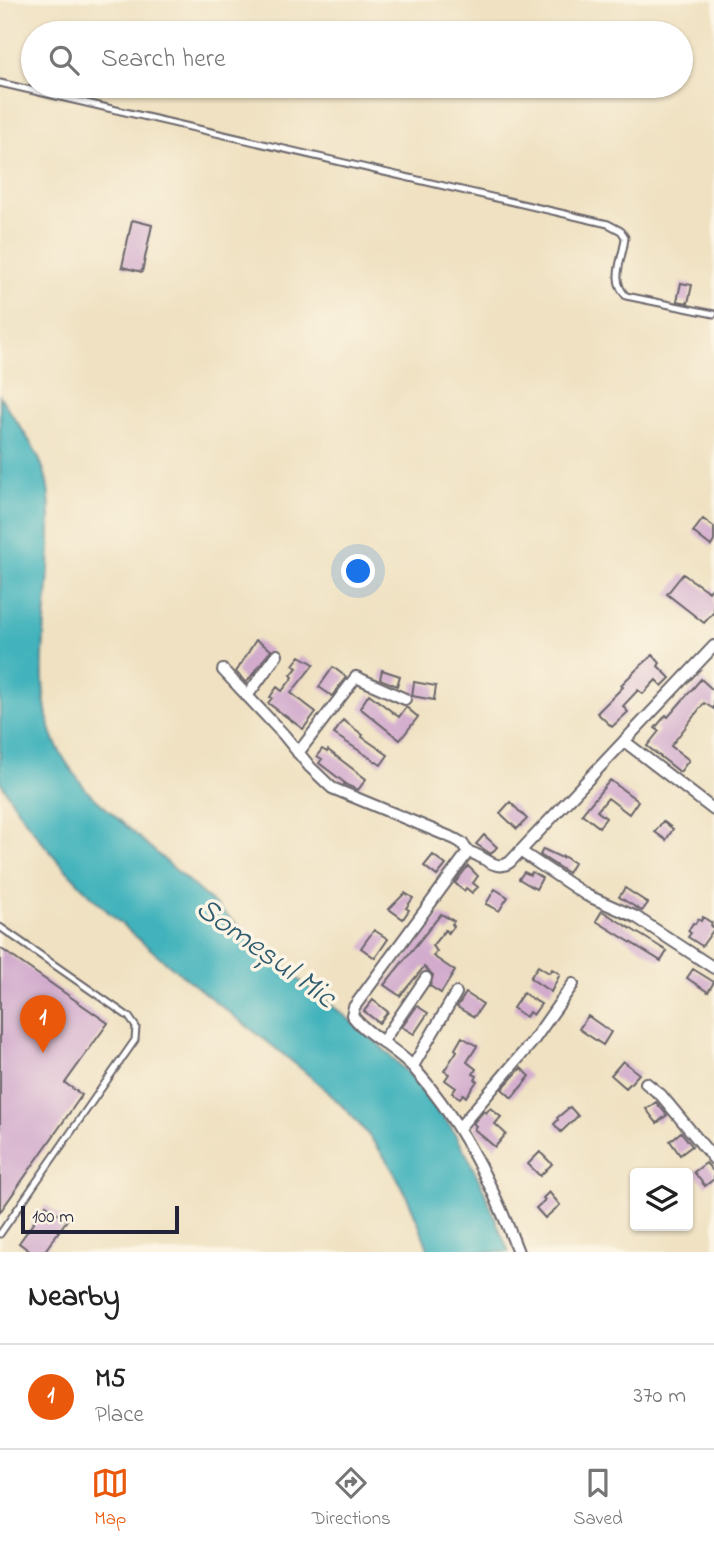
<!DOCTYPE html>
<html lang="en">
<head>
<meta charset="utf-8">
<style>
	:root { --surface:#fff; --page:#f2f2f2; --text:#222; --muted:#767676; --line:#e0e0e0; --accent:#ea580c }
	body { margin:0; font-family:"Indie Flower",sans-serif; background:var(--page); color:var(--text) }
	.controls { position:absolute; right:21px; bottom:21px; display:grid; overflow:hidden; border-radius:7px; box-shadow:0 2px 5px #0004 }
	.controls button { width:63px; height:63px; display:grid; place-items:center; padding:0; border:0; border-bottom:2px solid var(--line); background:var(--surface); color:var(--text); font:35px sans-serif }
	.scale { position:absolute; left:21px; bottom:18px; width:158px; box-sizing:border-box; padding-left:7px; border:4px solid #22223b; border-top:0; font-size:19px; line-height:24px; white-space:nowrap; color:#22223b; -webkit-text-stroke:5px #fcf5e5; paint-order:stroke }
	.you { position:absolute; left:359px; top:572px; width:24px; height:24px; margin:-18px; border:5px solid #fff; border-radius:50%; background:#1a73e8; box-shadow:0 0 0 10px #1a73e833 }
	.badge { display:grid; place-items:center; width:46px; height:46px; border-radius:50%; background:var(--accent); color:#fff; font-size:23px; font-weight:700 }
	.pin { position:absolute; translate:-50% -58px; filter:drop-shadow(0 2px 4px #0008) }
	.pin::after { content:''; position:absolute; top:37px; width:24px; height:21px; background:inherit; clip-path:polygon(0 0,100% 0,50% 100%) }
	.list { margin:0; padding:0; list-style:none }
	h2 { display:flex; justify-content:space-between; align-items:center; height:91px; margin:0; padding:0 28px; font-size:30px }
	h2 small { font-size:23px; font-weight:400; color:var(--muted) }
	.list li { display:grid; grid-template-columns:46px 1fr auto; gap:21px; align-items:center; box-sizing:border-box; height:105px; padding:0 28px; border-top:2px solid var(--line) }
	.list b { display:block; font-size:26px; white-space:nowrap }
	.list p { margin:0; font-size:23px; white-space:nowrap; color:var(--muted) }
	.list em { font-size:23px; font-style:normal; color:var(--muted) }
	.icon { flex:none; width:38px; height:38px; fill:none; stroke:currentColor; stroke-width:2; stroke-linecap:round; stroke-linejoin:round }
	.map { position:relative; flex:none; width:714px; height:1252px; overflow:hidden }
	.search { position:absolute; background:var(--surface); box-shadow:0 2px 5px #0004; left:21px; right:21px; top:21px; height:77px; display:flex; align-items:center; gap:18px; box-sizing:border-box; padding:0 24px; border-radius:38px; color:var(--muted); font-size:26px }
	.sheet { height:196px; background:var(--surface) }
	nav { display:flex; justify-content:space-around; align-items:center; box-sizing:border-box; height:98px; border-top:2px solid var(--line); background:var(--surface); font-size:19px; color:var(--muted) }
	nav a { display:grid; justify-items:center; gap:4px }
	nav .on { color:var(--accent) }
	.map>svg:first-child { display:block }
	.water { fill:#43b3bc; stroke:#326a7c; stroke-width:2 }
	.building { fill:#d2abcd }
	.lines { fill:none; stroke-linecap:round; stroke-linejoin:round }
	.service-casing { stroke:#6a656a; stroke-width:9 }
	.minor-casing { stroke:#6a656a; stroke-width:14 }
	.service { stroke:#fff; stroke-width:5 }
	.minor { stroke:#fff; stroke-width:10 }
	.labels { text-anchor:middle; stroke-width:7; stroke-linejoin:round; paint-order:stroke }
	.water-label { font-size:32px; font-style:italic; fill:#2f5c6f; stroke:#fcf5e5 }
</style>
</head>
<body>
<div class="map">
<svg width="714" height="1252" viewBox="0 0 714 1252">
	<rect width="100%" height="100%" fill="#fcf5e5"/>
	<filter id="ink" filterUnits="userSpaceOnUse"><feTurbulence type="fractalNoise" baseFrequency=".0143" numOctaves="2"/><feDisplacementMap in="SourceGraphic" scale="14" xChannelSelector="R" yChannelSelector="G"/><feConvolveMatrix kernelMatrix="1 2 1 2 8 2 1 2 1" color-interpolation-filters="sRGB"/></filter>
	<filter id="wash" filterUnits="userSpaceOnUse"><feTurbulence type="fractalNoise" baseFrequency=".00686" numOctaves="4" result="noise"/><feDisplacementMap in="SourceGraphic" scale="28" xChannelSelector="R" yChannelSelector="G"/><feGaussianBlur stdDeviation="1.57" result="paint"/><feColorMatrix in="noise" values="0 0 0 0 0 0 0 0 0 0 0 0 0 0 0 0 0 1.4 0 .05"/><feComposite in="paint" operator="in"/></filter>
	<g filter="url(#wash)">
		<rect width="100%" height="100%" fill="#efe1c1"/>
		<path class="water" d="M0,396C15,421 36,445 45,474C51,494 50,517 50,538C51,598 32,677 52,734C60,756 74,774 88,792L298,979L370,1036L414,1079L452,1129L468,1157L482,1186L509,1252H429C418,1220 406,1190 387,1161C345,1096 281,1053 221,1006C139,942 52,872 0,781Z"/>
		<g id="blocks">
			<path class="building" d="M132,220L152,225L142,272L122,267Z
				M681,283L692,285L688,303L677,301Z
				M703,519L714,527V541L711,546L693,532Z
				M683,574L709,592L714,586V612L704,623L667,594Z
				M256,640L271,650L246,683L236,672Z
				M653,655L660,663L658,666L670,678L662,686L656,680L643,694L638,690L623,706L628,712L612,727L597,713L623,687L621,685L636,670Z
				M300,656L314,664L291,693L316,712L303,729L268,703L272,698L270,697L277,687L282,691L293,677L291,675L297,668L293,665Z
				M333,667L346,677L332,696L319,687Z
				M382,670L400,676L397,686L380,679Z
				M701,679L714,691V709L704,703L671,746L689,760L680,772L647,746L659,731L655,728L666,715L668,717Z
				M414,682L436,686L434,700L412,696Z
				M369,694L399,717L406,707L418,717L400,740L360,708Z
				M343,720L363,735L362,737L388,755L381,765L334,734Z
				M322,749L327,752L328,750L366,779L358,790L344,784L345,783L319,763L322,759L317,756Z
				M610,780L638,801L629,814L608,798L597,811L606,818L599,827L582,814Z
				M510,802L527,819L517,829L500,813Z
				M663,821L673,829L666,840L655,832Z
				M484,835L497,847L491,854L476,844Z
				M543,849L562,858L563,856L574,863L568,873L540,855Z
				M433,855L446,865L437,876L424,866Z
				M468,866L478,876L473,883L478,887L472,893L466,888L464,891L455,883Z
				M524,872L530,875L532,872L542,878L536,889L519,879Z
				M625,888L648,903L642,911L619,897Z
				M495,889L508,897L499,911L486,904Z
				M405,893L413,898L406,908L409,910L403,919L389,909Z
				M602,911L667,951L661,961L596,921Z
				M441,914L454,921L452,924L454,926L448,933L445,930L432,946L437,951L433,956L455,971L441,993L430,986L433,975L424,967L400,996L384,985Z
				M703,917L712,923L711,925L714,929L702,946L688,937L691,933L688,931L693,923L695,924L698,919L701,921Z
				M374,930L388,939L375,958L361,948Z
				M0,948L108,1023L65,1083L82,1095L0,1212Z
				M538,966L549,973L552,969L560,974L551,992L530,978Z
				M693,969L714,982L708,992L687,978Z
				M466,993L483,1004L474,1017L457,1007Z
				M523,993L541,1004L533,1015L529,1012L526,1017L513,1008Z
				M373,1000L388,1012L379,1023L364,1011Z
				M417,1006L428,1013L414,1034L402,1027Z
				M588,1016L611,1032L603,1045L579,1029Z
				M462,1037L477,1046L467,1062L476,1069L473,1074L477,1076L475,1080L477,1081L466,1097L463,1094L460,1098L452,1093L456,1088L445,1080L449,1074L444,1071L457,1051L455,1049Z
				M623,1061L639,1074L626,1088L611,1075Z
				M521,1068L530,1076L512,1098L502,1089Z
				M656,1102L667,1115L657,1123L646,1109Z
				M570,1107L578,1116L561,1132L554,1124L558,1120L557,1118Z
				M490,1108L501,1117L495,1124L506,1134L495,1147L474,1129L476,1126L473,1123L484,1111L486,1113Z
				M681,1132L692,1146L680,1155L670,1141Z
				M540,1152L552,1164L540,1176L528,1164Z
				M706,1163L714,1172V1179L705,1186L694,1172Z
				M549,1192L560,1205L545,1218L536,1208L545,1200L543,1198Z
				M46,1205L67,1220L44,1252H31L19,1243Z"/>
		</g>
	</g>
	<g filter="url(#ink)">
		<use href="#blocks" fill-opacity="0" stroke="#6a656a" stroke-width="2"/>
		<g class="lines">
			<defs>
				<path id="service" d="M0,83L608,224L621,231L625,237C624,257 609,279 626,296L714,314
					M0,927L129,1017L136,1027L135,1040L0,1234"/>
				<path id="minor" d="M223,670L284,735L310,767L332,788L455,839L462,843L468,852
					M247,696L277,655
					M624,741L714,810
					M298,753L356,677L405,699
					M520,851L586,895L636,917L714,968
					M468,852L354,1007L352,1015C364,1033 397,1049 413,1067C461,1121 493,1185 518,1252
					M468,852C483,854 495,873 510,862L714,646
					M383,1041L426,978
					M413,1066L456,993
					M646,1083L661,1095L714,1159
					M459,1128L533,1041L573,984"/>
			</defs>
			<use href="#service" class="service-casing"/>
			<use href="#minor" class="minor-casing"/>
			<use href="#service" class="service"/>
			<use href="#minor" class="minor"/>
		</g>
	</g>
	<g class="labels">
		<g class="water-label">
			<text transform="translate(267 951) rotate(36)" y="11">Someșul Mic</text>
		</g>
	</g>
</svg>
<div class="controls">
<button><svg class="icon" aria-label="layers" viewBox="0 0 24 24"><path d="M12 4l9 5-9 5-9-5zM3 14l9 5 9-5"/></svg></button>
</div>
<div class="scale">100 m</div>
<div class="you"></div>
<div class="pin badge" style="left:43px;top:1053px">1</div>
<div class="search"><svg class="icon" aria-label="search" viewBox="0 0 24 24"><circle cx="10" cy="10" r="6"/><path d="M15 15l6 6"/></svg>Search here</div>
</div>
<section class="sheet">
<h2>Nearby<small></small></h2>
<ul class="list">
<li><span class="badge">1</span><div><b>M5</b><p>Place</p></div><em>370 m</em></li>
</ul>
</section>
<nav>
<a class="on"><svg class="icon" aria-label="map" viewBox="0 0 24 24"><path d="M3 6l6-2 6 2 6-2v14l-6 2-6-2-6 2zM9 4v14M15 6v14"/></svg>Map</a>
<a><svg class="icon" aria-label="directions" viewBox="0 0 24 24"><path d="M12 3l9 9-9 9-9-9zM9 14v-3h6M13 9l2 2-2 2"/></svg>Directions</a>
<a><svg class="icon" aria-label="saved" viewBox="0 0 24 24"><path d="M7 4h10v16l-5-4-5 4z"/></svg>Saved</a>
</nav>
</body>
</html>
